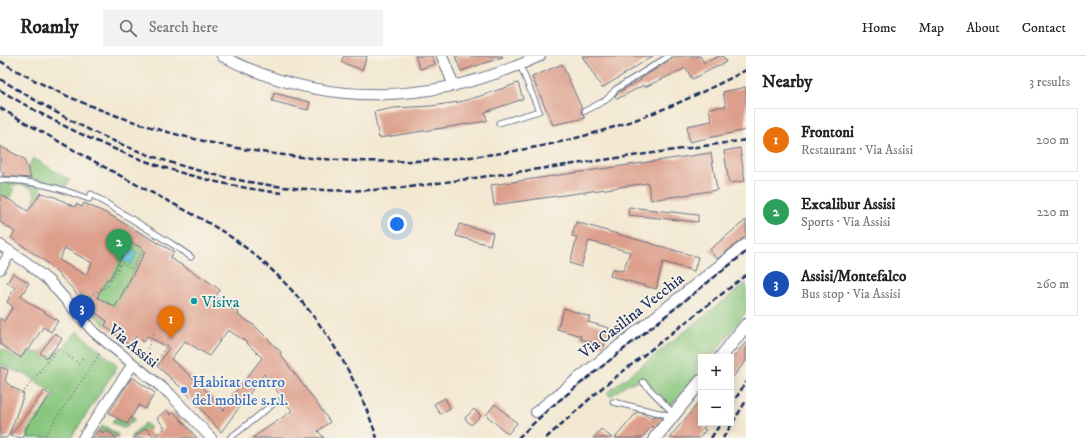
<!DOCTYPE html>
<html lang="en">
<head>
<meta charset="utf-8">
<style>
	:root { --surface:#fff; --page:#f2f2f2; --text:#222; --muted:#767676; --line:#e0e0e0; --accent:#b45309 }
	body { margin:0; font-family:"IM FELL DW Pica",serif; background:var(--page); color:var(--text) }
	.controls { position:absolute; right:12px; bottom:12px; display:grid; overflow:hidden; border-radius:0px; box-shadow:0 2px 10px #0003 }
	.controls button { width:36px; height:36px; display:grid; place-items:center; padding:0; border:0; border-bottom:1px solid var(--line); background:var(--surface); color:var(--text); font:20px sans-serif }
	.you { position:absolute; left:397px; top:168px; width:14px; height:14px; margin:-10px; border:3px solid #fff; border-radius:50%; background:#1a73e8; box-shadow:0 0 0 6px #1a73e833 }
	.badge { display:grid; place-items:center; width:26px; height:26px; border-radius:50%; background:var(--accent); color:#fff; font-size:13px; font-weight:700 }
	.pin { position:absolute; translate:-50% -33px; filter:drop-shadow(0 1px 2px #0008) }
	.pin::after { content:''; position:absolute; top:21px; width:14px; height:12px; background:inherit; clip-path:polygon(0 0,100% 0,50% 100%) }
	.list { margin:0; padding:0; list-style:none }
	h2 { display:flex; justify-content:space-between; align-items:center; height:52px; margin:0; padding:0 16px; font-size:17px }
	h2 small { font-size:13px; font-weight:400; color:var(--muted) }
	.list li { display:grid; grid-template-columns:26px 1fr auto; gap:12px; align-items:center; box-sizing:border-box; height:64px; margin:0 8px 8px; padding:0 8px; border:1px solid var(--line); border-radius:0px }
	.list b { display:block; font-size:15px; white-space:nowrap }
	.list p { margin:0; font-size:13px; white-space:nowrap; color:var(--muted) }
	.list em { font-size:13px; font-style:normal; color:var(--muted) }
	.icon { flex:none; width:22px; height:22px; fill:none; stroke:currentColor; stroke-width:2; stroke-linecap:round; stroke-linejoin:round }
	.map { position:relative; flex:none; width:746px; height:382px; overflow:hidden }
	header { display:flex; align-items:center; gap:24px; box-sizing:border-box; height:56px; padding:0 20px; background:var(--surface); border-bottom:1px solid var(--line) }
	header strong { font-size:19px }
	nav { display:flex; gap:22px; margin-inline-start:auto; font-size:14px }
	.search { width:280px; height:36px; background:var(--page); display:flex; align-items:center; gap:10px; box-sizing:border-box; padding:0 14px; border-radius:0px; color:var(--muted); font-size:15px }
	main { display:flex }
	aside { flex:1; background:var(--surface) }
	.map>svg:first-child { display:block }
	.green { fill:#87c67d; stroke:#517a6e }
	.water { fill:#5fc6dc; stroke:#3d7a9d }
	.building { fill:#dd9f8b; fill-rule:evenodd }
	.lines { fill:none; stroke-linecap:round; stroke-linejoin:round }
	.service-casing { stroke:#677086; stroke-width:7 }
	.minor-casing { stroke:#677086; stroke-width:12 }
	.tertiary-casing { stroke:#677086; stroke-width:14 }
	.path { stroke:#677086; stroke-width:1.5; stroke-dasharray:1 3; stroke-linecap:butt }
	.service { stroke:#fff; stroke-width:5 }
	.minor { stroke:#fff; stroke-width:10 }
	.tertiary { stroke:#fff; stroke-width:12 }
	.rail { stroke:#1b2f5e; stroke-width:2.5; stroke-dasharray:6 3; stroke-linecap:butt }
	.culture-dot { fill:#0f9aa8; stroke:#f7f3e8; stroke-width:1.5 }
	.shop-dot { fill:#3f7fe0; stroke:#f7f3e8; stroke-width:1.5 }
	.labels { text-anchor:middle; stroke-width:3.5; stroke-linejoin:round; paint-order:stroke }
	.culture-label { font-size:16px; fill:#0d838f; stroke:#f7f3e8; text-anchor:start }
	.street-label { font-size:16px; fill:#1b2f5e; stroke:#f7f3e8 }
	.shop-label { font-size:16px; fill:#366cbe; stroke:#f7f3e8; text-anchor:start }
</style>
</head>
<body>
<header>
<strong>Roamly</strong>
<div class="search"><svg class="icon" aria-label="search" viewBox="0 0 24 24"><circle cx="10" cy="10" r="6"/><path d="M15 15l6 6"/></svg>Search here</div>
<nav><a>Home</a><a>Map</a><a>About</a><a>Contact</a></nav>
</header>
<main>
<div class="map">
<svg width="746" height="382" viewBox="0 0 746 382">
	<rect width="100%" height="100%" fill="#f7f3e8"/>
	<filter id="ink" filterUnits="userSpaceOnUse"><feTurbulence type="fractalNoise" baseFrequency=".025" numOctaves="2"/><feDisplacementMap in="SourceGraphic" scale="8" xChannelSelector="R" yChannelSelector="G"/><feConvolveMatrix kernelMatrix="1 2 1 2 8 2 1 2 1" color-interpolation-filters="sRGB"/></filter>
	<filter id="wash" filterUnits="userSpaceOnUse"><feTurbulence type="fractalNoise" baseFrequency=".012" numOctaves="4" result="noise"/><feDisplacementMap in="SourceGraphic" scale="16" xChannelSelector="R" yChannelSelector="G"/><feGaussianBlur stdDeviation="0.9" result="paint"/><feColorMatrix in="noise" values="0 0 0 0 0 0 0 0 0 0 0 0 0 0 0 0 0 1.4 0 .05"/><feComposite in="paint" operator="in"/></filter>
	<g filter="url(#wash)">
		<rect width="100%" height="100%" fill="#f3e8d1"/>
		<path class="green" d="M33,102L70,124L66,130L31,123L27,114Z
			M0,126L21,127L42,131L40,139L33,149L35,140L32,132L23,129H8L15,134L8,143L0,137Z
			M121,165L152,184L114,252L101,243L98,248L93,245L90,250L91,253L107,265L105,270L79,241Z
			M746,227V256L712,301H701V314L670,351L644,322L626,329L611,340L607,337Z
			M77,275L116,308L117,311L71,382H27L28,373L55,339L29,320L0,309V292L20,304L27,296L40,297L47,302L63,292Z
			M132,360L134,361V364C124,374 124,374 112,366L116,361L127,368Z
			M145,367L151,372L137,382H132V379Z
			M101,371H106L117,378L118,382L106,374L103,377L98,374Z"/>
		<path class="water" d="M129,193L137,197L131,208L123,204Z"/>
		<g id="blocks">
			<path class="building" d="M344,0H367L362,14L341,6Z
				M415,0H432L435,8L420,13Z
				M455,0H502L503,1L461,15Z
				M582,0H653L602,32Z
				M676,0H700L704,7L719,0H723L726,6L692,23L686,12L645,31L644,29L617,43L615,40L619,36L641,24L640,23Z
				M562,8L582,53L581,56L585,62L553,69L532,21Z
				M518,27L523,43L485,56L487,65L379,82L374,56L394,52L431,50L459,46L484,39Z
				M746,31V74L689,86L687,70L712,65L709,52L726,50L723,36Z
				M274,37L310,46L308,54L272,45Z
				M0,90L24,103L31,122L2,120L4,117L0,115Z
				M740,92L745,125L729,127L724,95Z
				M711,97L717,134L651,144L648,127L494,149L491,129Z
				M41,137L55,141L75,151L76,148L82,151L84,147L106,157L174,196L170,202L205,223L220,234L215,241L239,257L238,259L255,270L281,296L280,298L321,353L330,366L318,375L324,382H252L292,355L264,318L221,376L186,336L157,310L169,292L147,280L144,286L136,280L130,290L105,270L107,265L90,253L91,251H90L93,245L80,238L79,241L71,231L45,205L11,182L15,176L0,166V138L28,155ZM130,186L142,192L141,194L145,196L115,251L97,241L107,223L109,224ZM65,192L92,207L86,219L59,204ZM228,274L245,285L262,302L233,339L224,354L200,328L171,303L185,285L209,300Z
				M629,151L698,159V166L628,159Z
				M746,164V180L717,203L709,194Z
				M576,166L698,201L694,215L663,206L656,233L610,220L612,213L623,215L630,196L589,185L581,211L570,207L577,181L572,180Z
				M459,168L493,177L490,189L456,180Z
				M13,217L29,227L21,240L23,241L22,242L58,265L51,276L43,271L29,294L27,293L21,302L0,288V262L4,265L13,251L7,246L15,231L7,227Z
				M564,252L590,261L588,266L609,272L604,290L580,283L581,280L557,273Z
				M55,277L62,283L47,302L40,297Z
				M746,286V305L731,323V304Z
				M0,311L8,314L5,325L13,332L18,334L24,338L9,379L6,382H0Z
				M132,321L155,337L145,353L139,349L127,368L109,357Z
				M44,335L50,339L27,371L23,382L10,380Z
				M445,342L450,352L440,358L434,348Z
				M701,344V367H707L703,372L706,374L699,382H669Z
				M495,348L517,367L508,378L486,359Z
				M474,353L481,360L471,369L465,362Z
				M166,354L171,359L174,356L197,382H133L146,372L154,381L165,372L157,362Z
				M637,356L645,358L651,363L653,360L662,362L654,372L652,370L642,382H615Z
				M601,373L612,382H593Z
				M98,374L103,377L105,374L117,382H92Z"/>
		</g>
	</g>
	<g filter="url(#ink)">
		<use href="#blocks" fill-opacity="0" stroke="#677086" stroke-width="1"/>
		<g class="lines">
			<defs>
				<path id="service" d="M585,55L606,44L616,33L669,0
					M499,67L539,55L520,9
					M0,124C32,124 60,132 89,143L91,138L172,188L191,201
					M643,326L674,358
					M613,346L672,360
					M230,382L277,345"/>
				<path id="minor" d="M222,0C325,54 436,48 540,0
					M442,0L454,30
					M0,189L26,206L50,226L94,276L170,338L211,382
					M0,213L11,196
					M536,356L746,188
					M83,382L133,308"/>
				<path id="tertiary" d="M721,301L746,269
					M655,382L701,325"/>
			</defs>
			<use href="#service" class="service-casing"/>
			<use href="#minor" class="minor-casing"/>
			<use href="#tertiary" class="tertiary-casing"/>
			<path class="path" d="M81,248L92,238L107,231L121,207L132,213L141,197
				M143,304L154,277
				M151,308L154,310L169,286
				M22,338L58,292L79,308H81L83,300
				M43,382L101,296"/>
			<use href="#service" class="service"/>
			<use href="#minor" class="minor"/>
			<use href="#tertiary" class="tertiary"/>
			<path class="rail" d="M0,5C165,104 390,130 576,82C635,67 692,43 746,14
				M0,23C33,43 66,63 100,79C199,124 302,143 410,131L746,84
				M0,34C89,88 177,125 282,137
				M0,52C44,77 87,102 132,126C163,143 195,158 225,177C298,225 350,300 377,382
				M731,350L746,326
				M518,382L551,351L746,196
				M546,382L603,331L746,219
				M711,382L721,367
				M723,382L746,345"/>
		</g>
	</g>
	<circle class="culture-dot" cx="194" cy="245" r="4"/>
	<circle class="shop-dot" cx="184" cy="334" r="4"/>
	<g class="labels">
		<g class="culture-label">
			<text x="202" y="251">Visiva</text>
		</g>
		<g class="street-label">
			<text transform="translate(631 259) rotate(-38)" y="6">Via Casilina Vecchia</text>
			<text transform="translate(134 289) rotate(39)" y="6">Via Assisi</text>
		</g>
		<g class="shop-label">
			<text x="192" y="331">Habitat centro<tspan x="192" dy="18">del mobile s.r.l.</tspan></text>
		</g>
	</g>
</svg>
<div class="controls">
<button>+</button>
<button>−</button>
</div>
<div class="you"></div>
<div class="pin badge" style="left:171px;top:283px;background:#e8710a">1</div>
<div class="pin badge" style="left:119px;top:206px;background:#2e9e5b">2</div>
<div class="pin badge" style="left:82px;top:272px;background:#1a4fb4">3</div>
</div>
<aside>
<h2>Nearby<small>3 results</small></h2>
<ul class="list">
<li><span class="badge" style="background:#e8710a">1</span><div><b>Frontoni</b><p>Restaurant · Via Assisi</p></div><em>200 m</em></li>
<li><span class="badge" style="background:#2e9e5b">2</span><div><b>Excalibur Assisi</b><p>Sports · Via Assisi</p></div><em>220 m</em></li>
<li><span class="badge" style="background:#1a4fb4">3</span><div><b>Assisi/Montefalco</b><p>Bus stop · Via Assisi</p></div><em>260 m</em></li>
</ul>
</aside>
</main>
</body>
</html>
